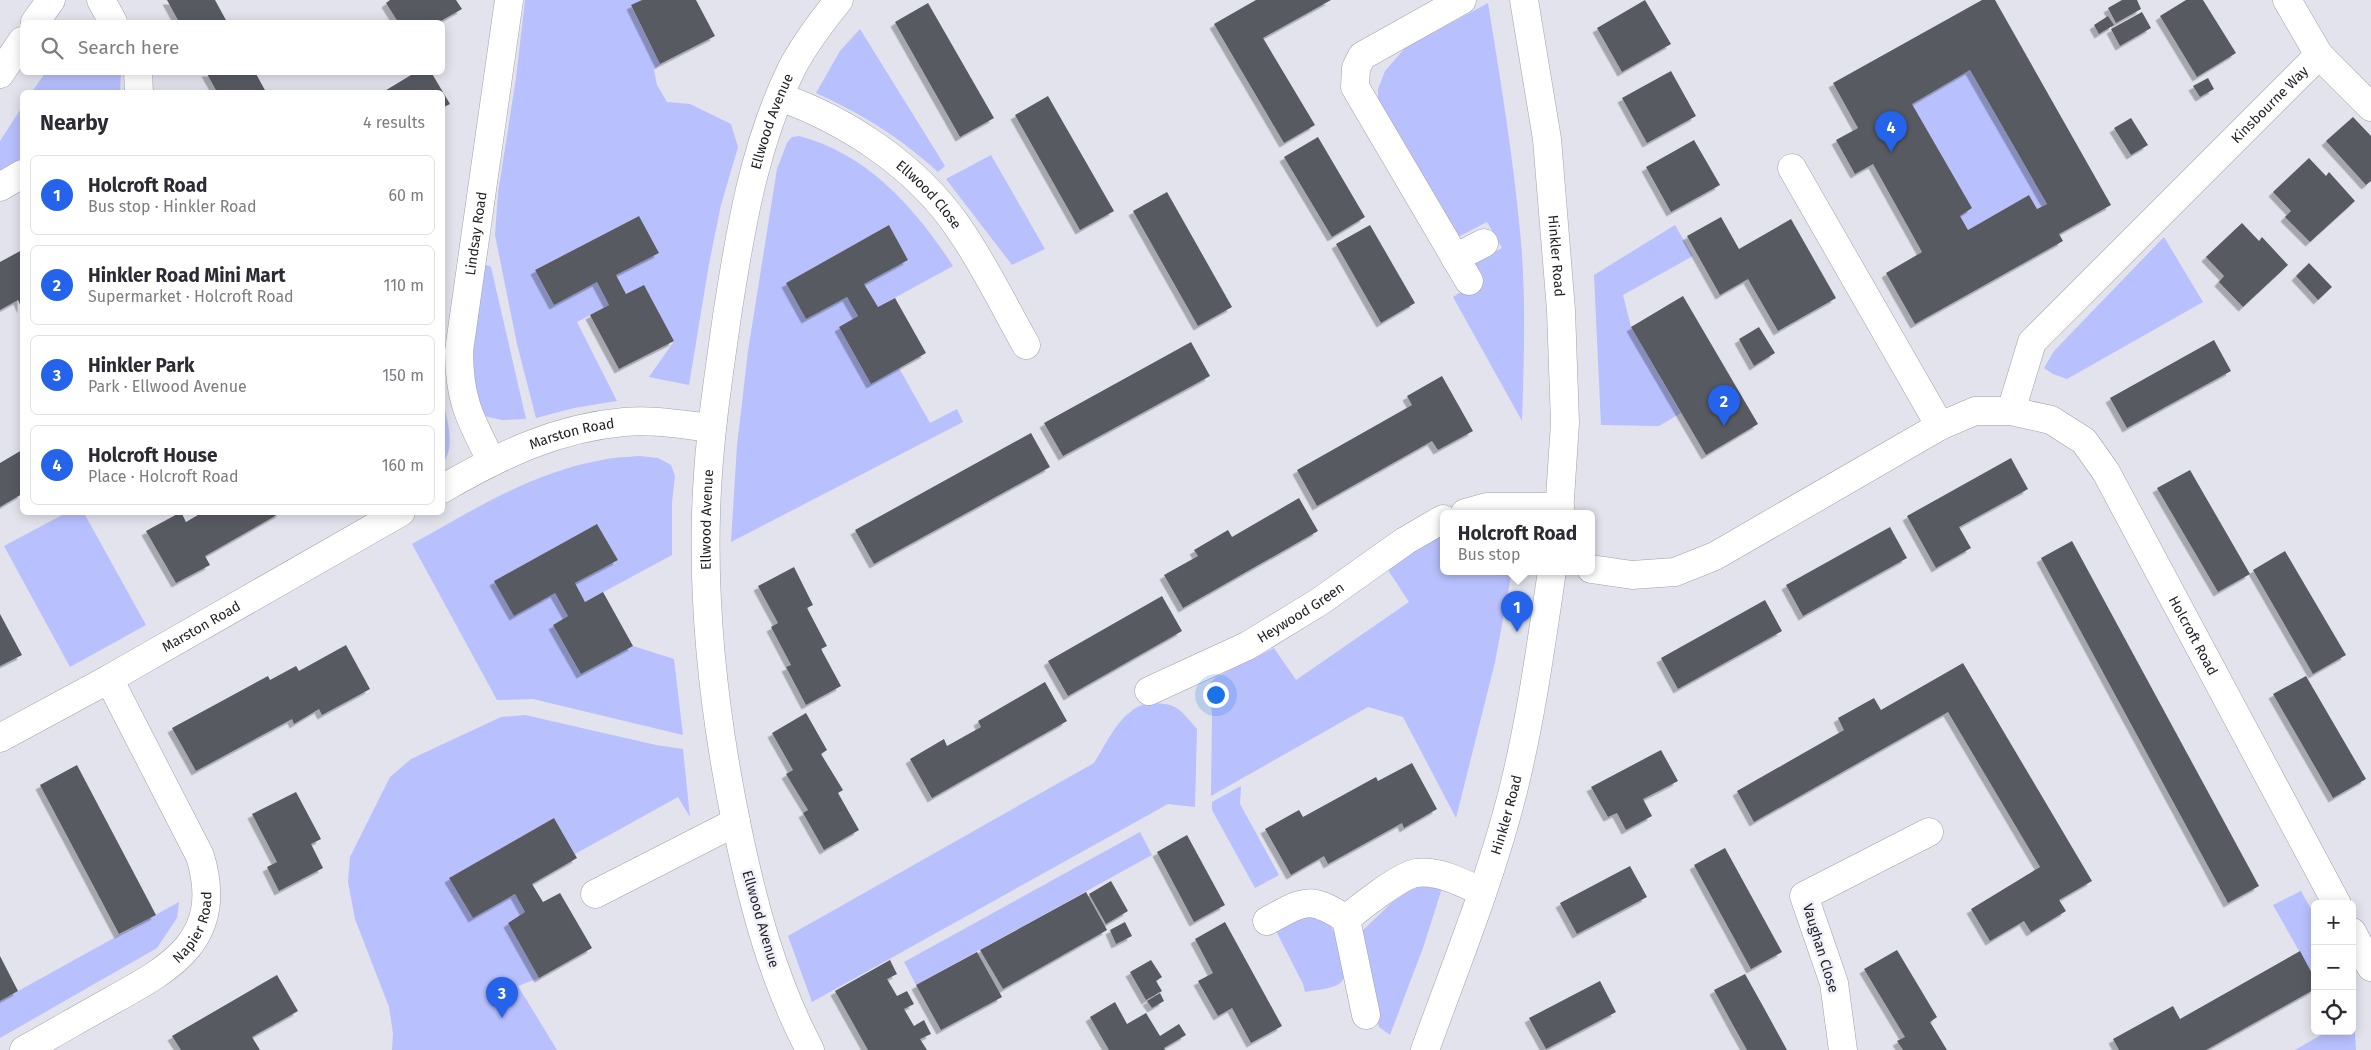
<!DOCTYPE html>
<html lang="en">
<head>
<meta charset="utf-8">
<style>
	:root { --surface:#fff; --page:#f7f7f7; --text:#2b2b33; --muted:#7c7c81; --line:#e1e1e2; --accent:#2563eb }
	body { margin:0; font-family:"Fira Sans",sans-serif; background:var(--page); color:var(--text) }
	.controls { position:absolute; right:15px; bottom:15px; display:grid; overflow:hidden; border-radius:8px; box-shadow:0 2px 12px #0003 }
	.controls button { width:45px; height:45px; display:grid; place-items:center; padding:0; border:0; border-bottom:1px solid var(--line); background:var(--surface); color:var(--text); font:25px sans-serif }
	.you { position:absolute; left:1215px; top:694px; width:18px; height:18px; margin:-12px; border:4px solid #fff; border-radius:50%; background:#1a73e8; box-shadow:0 0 0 8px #1a73e833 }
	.badge { display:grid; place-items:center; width:32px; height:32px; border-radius:50%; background:var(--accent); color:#fff; font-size:16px; font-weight:700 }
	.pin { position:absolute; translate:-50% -41px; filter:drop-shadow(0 1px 2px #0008) }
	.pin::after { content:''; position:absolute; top:26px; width:18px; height:15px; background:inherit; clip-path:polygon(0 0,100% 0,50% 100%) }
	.popup { position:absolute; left:1440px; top:510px; width:155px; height:65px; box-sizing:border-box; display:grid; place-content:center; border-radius:8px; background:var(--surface); filter:drop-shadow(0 1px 4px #0005); font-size:16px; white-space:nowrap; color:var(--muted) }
	.popup b { font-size:19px; color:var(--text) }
	.popup::after { content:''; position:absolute; left:50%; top:100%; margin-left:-10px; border:10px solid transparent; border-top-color:var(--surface) }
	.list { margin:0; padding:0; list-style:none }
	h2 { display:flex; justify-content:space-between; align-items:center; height:65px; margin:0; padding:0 20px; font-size:21px }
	h2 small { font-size:16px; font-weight:400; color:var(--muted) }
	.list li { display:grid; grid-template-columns:32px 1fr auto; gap:15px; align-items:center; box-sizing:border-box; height:80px; margin:0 10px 10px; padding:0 10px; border:1px solid var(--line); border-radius:8px }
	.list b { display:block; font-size:19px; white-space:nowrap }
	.list p { margin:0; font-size:16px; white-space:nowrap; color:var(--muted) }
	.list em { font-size:16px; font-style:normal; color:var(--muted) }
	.icon { flex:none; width:28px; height:28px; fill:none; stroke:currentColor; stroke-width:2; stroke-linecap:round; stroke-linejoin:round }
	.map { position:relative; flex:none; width:2371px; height:1050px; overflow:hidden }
	.search { position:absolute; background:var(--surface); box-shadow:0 2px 12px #0003; left:20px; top:20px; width:425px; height:55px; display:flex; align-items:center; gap:12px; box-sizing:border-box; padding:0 18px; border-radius:8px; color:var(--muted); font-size:19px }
	.panel { position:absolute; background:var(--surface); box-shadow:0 2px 12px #0003; left:20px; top:90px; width:425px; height:425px; border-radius:8px }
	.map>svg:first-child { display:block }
	.green { fill:#b8c0fd }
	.building { fill:#595a62; fill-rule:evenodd; filter:url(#shadow) }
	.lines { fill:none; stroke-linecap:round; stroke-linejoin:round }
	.minor-casing { stroke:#a1a2ab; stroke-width:29 }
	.minor { stroke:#fff; stroke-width:28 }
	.labels { text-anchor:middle; stroke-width:5; stroke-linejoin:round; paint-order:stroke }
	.street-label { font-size:14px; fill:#1f1f23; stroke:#eff0fa }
</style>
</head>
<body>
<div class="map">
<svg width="2371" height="1050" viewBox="0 0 2371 1050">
	<defs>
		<filter id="shadow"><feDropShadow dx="-4.5" dy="4.5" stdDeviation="0" flood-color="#0004"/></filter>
	</defs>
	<rect width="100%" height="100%" fill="#e2e3ec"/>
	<path class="green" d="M525,0H642L631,6L660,64L654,70L657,85L667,102L690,104L731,124L738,147L721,205L709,264L689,385L649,377L674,341L626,294L616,275L659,253L639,216L535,270L554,305L597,282L609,305L577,322L617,401L574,408L536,418L517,344L495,235L498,193L516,78Z
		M1488,3C1501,83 1514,162 1521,242C1526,301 1524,361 1522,421L1453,297L1480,280L1472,265L1502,248L1487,222L1456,238L1378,101V89L1385,71L1405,48Z
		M860,29L945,166L938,172C901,138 862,114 816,93L840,51Z
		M1970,70L2047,204L2037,209L2029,195L1968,230L1960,216L1972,208L1912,104Z
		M45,73H121L120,92H32Z
		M22,107V160L0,172V141Z
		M799,136C868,154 916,209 953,266L878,307L864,284L908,260L889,225L786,283L806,319L847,297L858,316L839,327L871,383L899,368L930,423L957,409L963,422L731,542L737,446L748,351L777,169L787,143L792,137Z
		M991,155L1045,249L1012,265L946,179Z
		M1675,225L1693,256L1623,295L1631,327L1681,413L1659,426L1601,425L1594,275Z
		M2164,237L2203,302L2067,379L2053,374L2044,368L2054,351Z
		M484,264L491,267L526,419L502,420L484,416C464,368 477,313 484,264Z
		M443,401C447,421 456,445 443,463Z
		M640,456L658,458L671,465L675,476L672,503V555L585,602L575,583L618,560L597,524L494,581L555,593L568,616L553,625L581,674L633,646L674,659L683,735L533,699L497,700L412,544C473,510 533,472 602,460C614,457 628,457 640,456Z
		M66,513H84L146,625L70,667L4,546Z
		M1443,532V571H1512L1495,662L1456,818L1403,717L1368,707L1211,796L1212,713L1208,691L1210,683L1216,677L1274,648L1296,680L1409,602L1388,570Z
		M1147,703C1177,703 1178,707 1197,729L1195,807L1168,804L812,1002L788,936L1094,763C1108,741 1120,711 1147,703Z
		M525,715L656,745L683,749L690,817L678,797L575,854L554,818L449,878L473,918L515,894L525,912L508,923L539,978L518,986L557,1050H392L393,1033L389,1007L355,919L348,882L350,857L390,777L411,759L501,717Z
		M1241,786L1240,804L1279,875L1255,888L1212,810V802Z
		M1140,832L1152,855L916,985L904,962Z
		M1443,885L1424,945L1390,1035L1379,1027L1360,933L1404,891L1418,886Z
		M2301,891L2315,916V979L2273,905Z
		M179,902L177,918L157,948L0,1038V1001Z
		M1300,914L1324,916C1334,929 1357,971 1339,984C1331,989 1315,990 1305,992L1303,984L1275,929Z
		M2354,1017L2356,1050H2295L2328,1031H2352V1018Z"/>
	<path class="building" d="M167,0H215L227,22H179Z
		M390,0H456L462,9L439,22H398L386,3Z
		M642,0H696L715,36L660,64L631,5Z
		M1256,0H1331L1263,38L1315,125L1284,143L1214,24Z
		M1645,0L1671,44L1622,72L1597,28Z
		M1982,0H1995L2111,205L2059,234L2063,241L1915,324L1886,273L1922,252L1873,164L1855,174L1836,140L1858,128L1833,83ZM1970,70L2047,204L2037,209L2029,195L1968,230L1960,216L1972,208L1912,104Z
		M2122,0H2137L2141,9L2116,23L2108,8Z
		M2186,0H2203L2236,53L2197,77L2160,16Z
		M928,3L994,118L960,137L895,22Z
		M2142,12L2151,28L2120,46L2111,29Z
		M2108,16L2114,25L2099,34L2094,25Z
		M1671,71L1696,116L1647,143L1622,98Z
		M206,72H255L266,92H217Z
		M416,72H431L450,104L442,108V92H383Z
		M2208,78L2214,89L2200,97L2193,86Z
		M1048,96L1114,211L1080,230L1015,115Z
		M2353,117L2371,136V181L2366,185L2326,141Z
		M2131,118L2148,145L2131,155L2114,128Z
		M1318,137L1365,217L1332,237L1284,157Z
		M1694,140L1720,185L1671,212L1646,167Z
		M2309,158L2326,176L2329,172L2355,201L2310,242L2285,217L2291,211L2273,192Z
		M1167,192L1232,307L1198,326L1133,211Z
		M639,216L659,253L616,275L626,294L644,285L674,341L619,369L590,315L609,305L597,282L554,305L535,270Z
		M1721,217L1739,249L1791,219L1836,298L1778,331L1748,279L1720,295L1687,236Z
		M2242,223L2259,241L2262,237L2288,265L2243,307L2219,282L2224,276L2206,257Z
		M889,225L908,260L864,284L878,307L895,298L926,353L871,384L839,327L858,316L847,297L806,319L786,283Z
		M1370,225L1415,303L1381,323L1336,244Z
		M22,250V309L18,300L0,310V262Z
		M2309,263L2332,287L2318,300L2296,276Z
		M1683,296L1758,424L1706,455L1631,327Z
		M1759,327L1775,353L1754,366L1739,339Z
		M2214,340L2231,371L2127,428L2110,398Z
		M1191,342L1210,376L1063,456L1044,423Z
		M1442,376L1473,431L1438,450L1432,441L1317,506L1297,470L1412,405L1407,396Z
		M1031,433L1050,467L874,564L855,530Z
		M22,450V494L0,507V463Z
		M2011,458L2028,489L1959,527L1971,548L1936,568L1907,516Z
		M2190,470L2250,574L2218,592L2157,488Z
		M1299,498L1318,531L1183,608L1164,575L1198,556L1194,550L1228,530L1232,537Z
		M181,512L186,522L203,512H282L205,556L210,565L176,583L146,531Z
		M597,524L618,560L575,583L585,602L603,592L633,646L581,674L553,625L568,616L555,593L514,616L494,581Z
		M1890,527L1907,558L1803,616L1786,585Z
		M2072,541L2259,886L2228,903L2041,558Z
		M2285,551L2346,655L2313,674L2253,570Z
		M794,567L813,605L807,608L827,646L821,649L841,686L806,705L786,667L791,665L771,627L778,623L758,586Z
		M1162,596L1182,631L1068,696L1048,661Z
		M1765,600L1782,631L1678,689L1661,658Z
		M0,614L22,655L0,666Z
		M346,645L370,689L322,715L319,709L294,724L292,719L196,771L172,728L268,676L270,680L296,666L299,671Z
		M1963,663L2092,881L2059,900L2066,911L2031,932L2024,921L1990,941L1971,909L2040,867L1948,712L1754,822L1737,791L1844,730L1838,718L1874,698L1881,710Z
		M2306,676L2366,779L2333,798L2273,694Z
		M1045,682L1067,721L932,798L910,759L944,739L947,746L981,727L978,721Z
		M806,713L827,750L821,754L843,790L838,793L859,830L824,850L803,813L808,810L786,774L793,770L772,733Z
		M1661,750L1678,781L1643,799L1652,816L1626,830L1617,813L1608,817L1591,787Z
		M1412,763L1437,809L1404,828L1402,823L1328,864L1324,856L1291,875L1265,829L1299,810L1303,817L1376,777L1378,781Z
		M77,765L156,915L119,934L40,785Z
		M296,792L321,839L311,844L323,868L279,891L267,867L277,862L252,814Z
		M554,818L577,858L532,884L543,902L560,893L592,948L539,978L508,923L525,912L515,894L473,918L449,878Z
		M1187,835L1225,905L1194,922L1157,852Z
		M1725,848L1782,952L1751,969L1694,865Z
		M1630,866L1647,897L1577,934L1560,903Z
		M1111,881L1128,911L1106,924L1089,894Z
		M1086,892L1107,930L1003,989L980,950Z
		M1125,922L1132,936L1116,944L1110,930Z
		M1225,922L1282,1026L1251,1043L1232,1008L1218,1016L1198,981L1213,973L1195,939Z
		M1897,950L1937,1017L1930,1022L1947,1050H1903L1897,1041L1905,1037L1864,969Z
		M2300,951L2315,979V989L2206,1050H2119L2113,1039L2173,1006L2180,1019Z
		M977,952L1002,997L941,1030L916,985Z
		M0,956L18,991L0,1001Z
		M890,960L897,974L887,979L897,996L907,991L914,1004L904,1009L914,1026L924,1020L931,1034L920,1039L927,1050H868L835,991Z
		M1151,960L1162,977L1156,981L1162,991L1146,1000L1130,972Z
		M1745,974L1764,1008L1787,1050H1747L1733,1025L1714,990Z
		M277,975L298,1011L252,1037L260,1050H181L172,1036Z
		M1600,981L1616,1012L1546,1049L1529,1018Z
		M1160,993L1164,1001L1152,1008L1147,1001Z
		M1115,1002L1127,1024L1146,1013L1160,1036L1179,1024L1186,1035L1164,1048L1165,1050H1109L1090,1017Z"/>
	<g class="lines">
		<defs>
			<g id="minor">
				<path d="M101,0L113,22"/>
				<path d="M1462,0L1362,56L1356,68L1355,87L1469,281"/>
				<path id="s1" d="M1524,0L1547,139L1561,310L1565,423L1559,513"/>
				<path d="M2287,0L2319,55L2371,107"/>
				<path d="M35,22L51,0"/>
				<path d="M138,72L139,92"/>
				<path d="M0,74L22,41"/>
				<path id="s2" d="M780,97C848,121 917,167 958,227C984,264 1004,306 1026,345"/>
				<path d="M1792,168L1940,426"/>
				<path d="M0,187L22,174"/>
				<path d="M1455,258L1484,243"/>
				<path id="s3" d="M2011,411L2032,342L2319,55"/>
				<path id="s4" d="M492,462C470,419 459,400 459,351L509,0"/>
				<path id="s5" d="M442,489C501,455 556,428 624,422C653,419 684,425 712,428"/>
				<path d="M1465,513L1487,507H1560"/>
				<path id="s6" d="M1591,569L1632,575L1675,572L1715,556L1940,426L1975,411H2011L2051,420L2084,441L2106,472L2337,904"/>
				<path id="s7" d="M1149,691L1247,646L1319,602L1405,541L1443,519"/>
				<path id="s8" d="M0,738L109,679L401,512"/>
				<path d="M595,894L736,822"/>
				<path d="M1267,921C1304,901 1309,895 1346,919"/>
				<path d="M2352,932L2371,967"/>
				<path d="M1366,1015L1346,919C1359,908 1401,875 1416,873C1439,870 1463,883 1482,892"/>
				<path id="s9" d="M24,1050C53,1034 82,1017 111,1001C173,967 225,938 200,856L109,679"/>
				<path id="s10" d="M810,1050C773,980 753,904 737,827C714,716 701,603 707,490C710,431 719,373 727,316C740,231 754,145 792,68C805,43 822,21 839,0"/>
				<path id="s11" d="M1425,1050C1456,964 1491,879 1513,791C1531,719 1541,645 1552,571"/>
				<path d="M1843,1050L1834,983L1804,896L1929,832"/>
			</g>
		</defs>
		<use href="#minor" class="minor-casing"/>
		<use href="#minor" class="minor"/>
	</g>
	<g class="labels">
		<g class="street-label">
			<text dy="5" stroke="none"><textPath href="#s3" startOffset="408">Kinsbourne Way</textPath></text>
			<text dy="5" stroke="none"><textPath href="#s10" startOffset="950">Ellwood Avenue</textPath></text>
			<text dy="5" stroke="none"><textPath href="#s2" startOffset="180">Ellwood Close</textPath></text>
			<text dy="5" stroke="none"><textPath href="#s4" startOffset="236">Lindsay Road</textPath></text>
			<text dy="5" stroke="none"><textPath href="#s1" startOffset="258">Hinkler Road</textPath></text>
			<text dy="5" stroke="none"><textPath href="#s5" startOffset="142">Marston Road</textPath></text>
			<text dy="5" stroke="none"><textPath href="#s10" startOffset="545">Ellwood Avenue</textPath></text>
			<text dy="5" stroke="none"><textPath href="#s7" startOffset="171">Heywood Green</textPath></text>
			<text dy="5" stroke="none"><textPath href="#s8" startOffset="230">Marston Road</textPath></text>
			<text dy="5" stroke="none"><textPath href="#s6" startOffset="765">Holcroft Road</textPath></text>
			<text dy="5" stroke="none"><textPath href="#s11" startOffset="249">Hinkler Road</textPath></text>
			<text transform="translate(761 919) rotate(74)" y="5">Ellwood Avenue</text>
			<text dy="5" stroke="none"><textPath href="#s9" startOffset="215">Napier Road</textPath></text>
			<text transform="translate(1821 948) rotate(73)" y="5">Vaughan Close</text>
		</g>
	</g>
</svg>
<div class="controls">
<button>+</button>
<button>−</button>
<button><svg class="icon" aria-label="locate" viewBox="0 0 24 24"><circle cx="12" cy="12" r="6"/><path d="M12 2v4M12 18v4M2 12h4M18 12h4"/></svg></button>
</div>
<div class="you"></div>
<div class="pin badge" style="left:1517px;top:632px">1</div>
<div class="popup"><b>Holcroft Road</b>Bus stop</div>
<div class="pin badge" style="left:1724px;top:426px">2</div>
<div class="pin badge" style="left:502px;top:1018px">3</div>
<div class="pin badge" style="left:1891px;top:152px">4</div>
<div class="search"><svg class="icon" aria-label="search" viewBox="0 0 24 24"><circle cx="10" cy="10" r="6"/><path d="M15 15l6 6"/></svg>Search here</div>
<section class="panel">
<h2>Nearby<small>4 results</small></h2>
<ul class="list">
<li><span class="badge">1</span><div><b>Holcroft Road</b><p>Bus stop · Hinkler Road</p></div><em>60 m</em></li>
<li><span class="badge">2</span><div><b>Hinkler Road Mini Mart</b><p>Supermarket · Holcroft Road</p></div><em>110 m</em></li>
<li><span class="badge">3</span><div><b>Hinkler Park</b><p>Park · Ellwood Avenue</p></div><em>150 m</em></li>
<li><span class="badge">4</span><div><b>Holcroft House</b><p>Place · Holcroft Road</p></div><em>160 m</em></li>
</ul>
</section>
</div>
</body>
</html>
